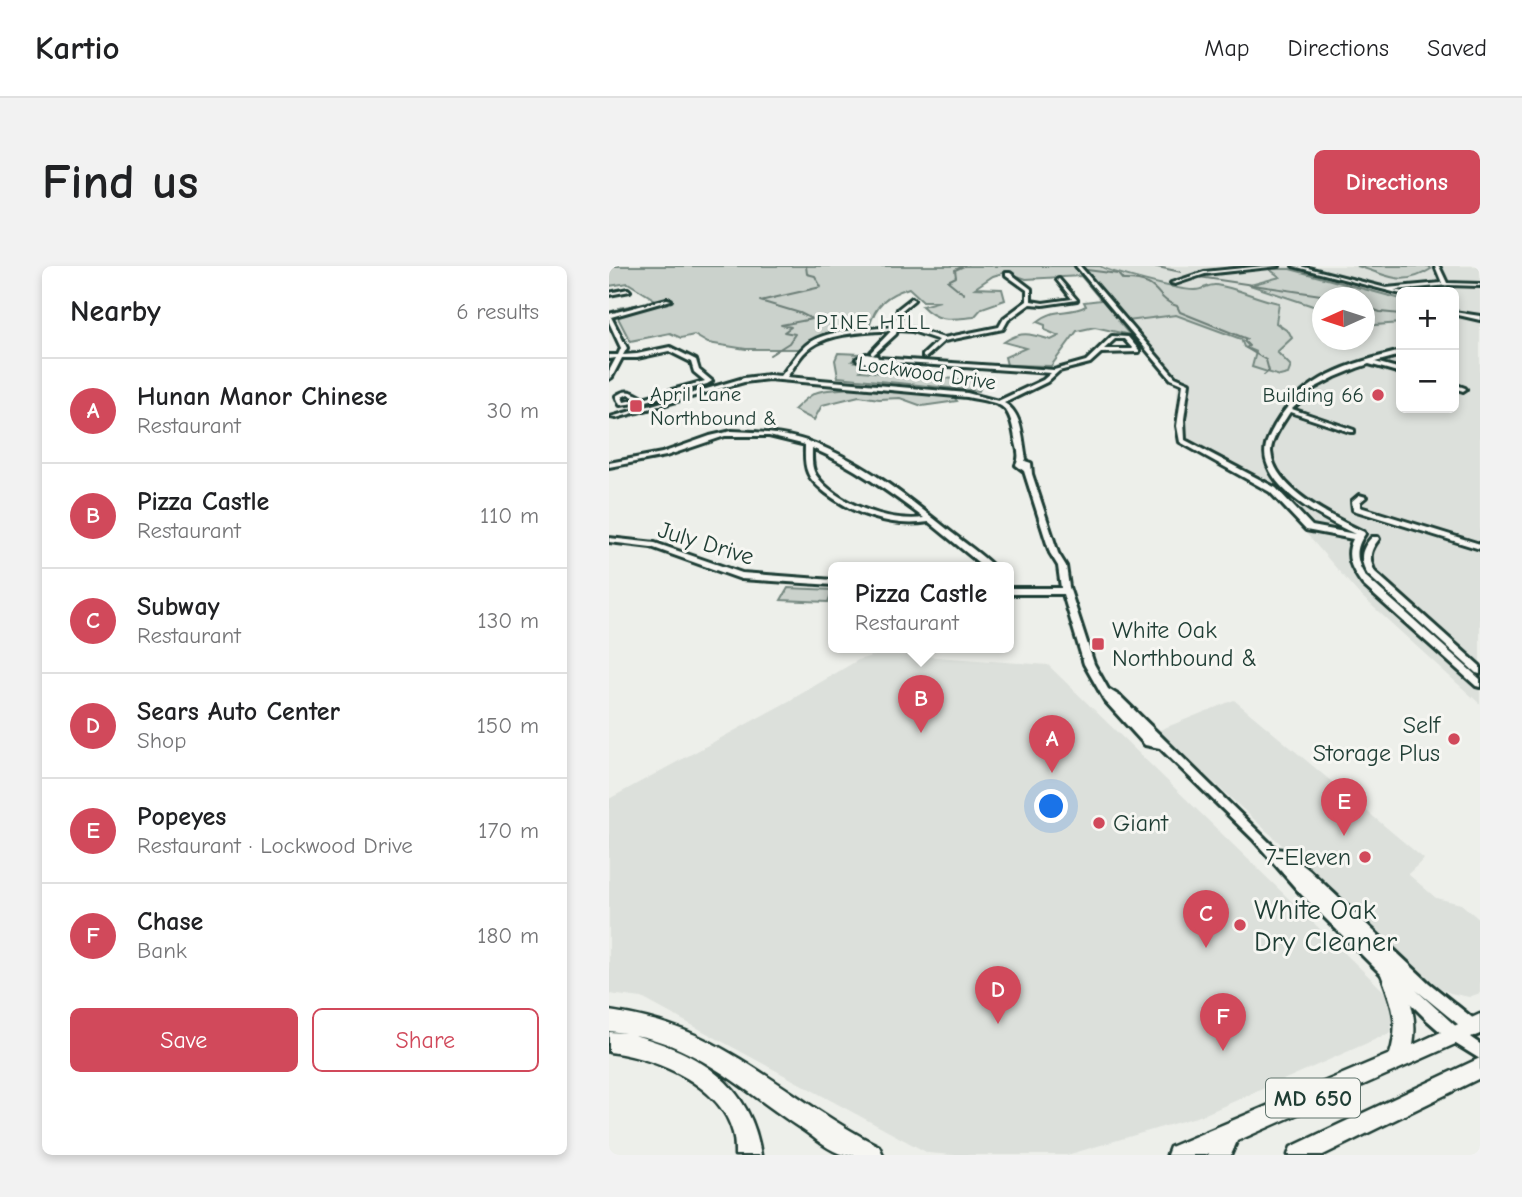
<!DOCTYPE html>
<html lang="en">
<head>
<meta charset="utf-8">
<style>
	:root { --surface:#fff; --page:#f2f2f2; --text:#202124; --muted:#757577; --line:#e0e0e0; --accent:#d1495b }
	body { margin:0; font-family:"Comic Neue",sans-serif; background:var(--page); color:var(--text) }
	.controls { position:absolute; right:21px; top:21px; display:grid; overflow:hidden; border-radius:10px; box-shadow:0 4px 10px #0003 }
	.controls button { width:63px; height:63px; display:grid; place-items:center; padding:0; border:0; border-bottom:2px solid var(--line); background:var(--surface); color:var(--text); font:35px sans-serif }
	.compass { position:absolute; left:703px; top:21px; width:63px; height:63px; border-radius:50%; background:var(--surface); box-shadow:0 4px 10px #0003; rotate:267deg }
	.you { position:absolute; left:443px; top:541px; width:24px; height:24px; margin:-18px; border:5px solid #fff; border-radius:50%; background:#1a73e8; box-shadow:0 0 0 10px #1a73e833 }
	.badge { display:grid; place-items:center; width:46px; height:46px; border-radius:50%; background:var(--accent); color:#fff; font-size:23px; font-weight:700 }
	.pin { position:absolute; translate:-50% -58px; filter:drop-shadow(0 2px 4px #0008) }
	.pin::after { content:''; position:absolute; top:37px; width:24px; height:21px; background:inherit; clip-path:polygon(0 0,100% 0,50% 100%) }
	.popup { position:absolute; left:219px; top:296px; width:186px; height:91px; box-sizing:border-box; display:grid; place-content:center; border-radius:10px; background:var(--surface); filter:drop-shadow(0 2px 5px #0005); font-size:23px; white-space:nowrap; color:var(--muted) }
	.popup b { font-size:26px; color:var(--text) }
	.popup::after { content:''; position:absolute; left:50%; top:100%; margin-left:-14px; border:14px solid transparent; border-top-color:var(--surface) }
	.list { margin:0; padding:0; list-style:none }
	h2 { display:flex; justify-content:space-between; align-items:center; height:91px; margin:0; padding:0 28px; font-size:30px }
	h2 small { font-size:23px; font-weight:400; color:var(--muted) }
	.list li { display:grid; grid-template-columns:46px 1fr auto; gap:21px; align-items:center; box-sizing:border-box; height:105px; padding:0 28px; border-top:2px solid var(--line) }
	.list b { display:block; font-size:26px; white-space:nowrap }
	.list p { margin:0; font-size:23px; white-space:nowrap; color:var(--muted) }
	.list em { font-size:23px; font-style:normal; color:var(--muted) }
	.actions { display:flex; gap:14px; padding:21px 28px }
	.actions a { flex:1; padding:16px 0; border:2px solid var(--accent); border-radius:10px; text-align:center; font-size:24px; color:var(--accent) }
	.actions .main { background:var(--accent); color:#fff }
	.map { position:relative; flex:none; width:871px; height:889px; overflow:hidden; border-radius:10px }
	header { display:flex; align-items:center; gap:42px; box-sizing:border-box; height:98px; padding:0 35px; background:var(--surface); border-bottom:2px solid var(--line) }
	header strong { font-size:33px }
	nav { display:flex; gap:38px; margin-inline-start:auto; font-size:24px }
	.intro { display:flex; align-items:center; justify-content:space-between; box-sizing:border-box; height:168px; padding:0 42px }
	h1 { margin:0; font-size:49px }
	.button { padding:18px 32px; border-radius:10px; background:var(--accent); color:#fff; font-size:24px; font-weight:700 }
	main { display:flex; gap:42px; padding:0 42px }
	aside { flex:1; background:var(--surface); border-radius:10px; box-shadow:0 4px 10px #0003 }
	.map>svg:first-child { display:block }
	.built { fill:#dce0db; fill-rule:evenodd }
	.green { fill:#cbd2cc; stroke:#758880; stroke-width:2 }
	.lines { fill:none; stroke-linecap:round; stroke-linejoin:round }
	.stream { stroke:#6c7e77; stroke-width:2 }
	.minor-casing { stroke:#1f3d34; stroke-width:6 }
	.major-casing { stroke:#1f3d34; stroke-width:5 }
	.highway-casing { stroke:#1f3d34; stroke-width:5 }
	.minor { fill:#f6f6f2; fill-rule:evenodd }
	.major { fill:#f6f6f2; fill-rule:evenodd }
	.highway { fill:#f6f6f2; fill-rule:evenodd }
	.poi-dot { fill:#d1495b; stroke:#f6f6f2; stroke-width:2.5 }
	.labels { text-anchor:middle; stroke-width:6; stroke-linejoin:round; paint-order:stroke }
	.far-neighbourhood-label { font-size:21px; letter-spacing:2px; fill:#1f3d34; stroke:#f6f6f2 }
	.far-street-label { font-size:21px; fill:#1f3d34; stroke:#f6f6f2 }
	.far-poi-label { font-size:21px; fill:#1f3d34; stroke:#f6f6f2; text-anchor:start }
	.shield { fill:#f6f6f2; stroke:#60746d; stroke-width:2 }
	.shield-label { font-size:23px; font-weight:bold; fill:#1f3d34 }
	.street-label { font-size:24px; fill:#1f3d34; stroke:#f6f6f2 }
	.poi-label { font-size:24px; fill:#1f3d34; stroke:#f6f6f2; text-anchor:start }
	.near-poi-label { font-size:28px; fill:#1f3d34; stroke:#f6f6f2; text-anchor:start }
</style>
</head>
<body>
<header>
<strong>Kartio</strong>
<nav><a>Map</a><a>Directions</a><a>Saved</a></nav>
</header>
<div class="intro"><h1>Find us</h1><a class="button">Directions</a></div>
<main>
<aside>
<h2>Nearby<small>6 results</small></h2>
<ul class="list">
<li><span class="badge">A</span><div><b>Hunan Manor Chinese</b><p>Restaurant</p></div><em>30 m</em></li>
<li><span class="badge">B</span><div><b>Pizza Castle</b><p>Restaurant</p></div><em>110 m</em></li>
<li><span class="badge">C</span><div><b>Subway</b><p>Restaurant</p></div><em>130 m</em></li>
<li><span class="badge">D</span><div><b>Sears Auto Center</b><p>Shop</p></div><em>150 m</em></li>
<li><span class="badge">E</span><div><b>Popeyes</b><p>Restaurant · Lockwood Drive</p></div><em>170 m</em></li>
<li><span class="badge">F</span><div><b>Chase</b><p>Bank</p></div><em>180 m</em></li>
</ul>
<div class="actions"><a class="main">Save</a><a>Share</a></div>
</aside>
<div class="map">
<svg width="871" height="889" viewBox="0 0 871 889">
	<rect width="100%" height="100%" fill="#edefea"/>
	<filter id="ink" filterUnits="userSpaceOnUse"><feTurbulence type="fractalNoise" baseFrequency=".0143" numOctaves="2"/><feDisplacementMap in="SourceGraphic" scale="14" xChannelSelector="R" yChannelSelector="G"/><feConvolveMatrix kernelMatrix="1 2 1 2 8 2 1 2 1" color-interpolation-filters="sRGB"/></filter>
	<g filter="url(#ink)">
		<path class="built" d="M464,0H871V438L749,327L661,226L567,177L568,119ZM792,26H845V142H792ZM713,32H755V74H713Z
			M273,387L439,399L785,735L781,767L594,849L458,889H343L319,887L33,732L0,728V533L180,435L249,394Z
			M625,434L815,593L799,608L827,632L852,638L871,654V727L860,731L841,727L828,720L548,465Z"/>
		<path class="green" d="M0,0H491C500,6 572,25 586,24C594,24 599,18 607,19C629,22 647,33 670,37L667,57L680,66L683,72L668,86L682,100L679,108L671,110L643,101L647,86L635,81L632,73L567,49L510,56L521,69L486,61L468,65L442,100L398,99L396,91L417,82L395,76C413,64 422,68 442,74L450,70L436,64V59L428,56C448,40 458,50 477,40L475,36L492,34L472,10L417,13L397,6L384,10L366,22L393,23L396,34L373,42L365,51C344,53 329,57 313,40L331,35H314L300,22C277,29 267,38 260,61L210,72L190,83H137L99,77L85,69L72,72L61,67L21,75L7,48L10,42L48,35L19,17L0,20Z
			M748,0H820L822,3C792,22 779,9 748,0Z
			M660,3H681L792,33V57L766,59L756,56L755,32H713V43L641,19L671,11Z
			M229,87L251,88L243,95L256,98L251,105L370,115L372,120L370,125L229,111L226,94Z
			M243,122L345,131L348,135L313,140L291,132L270,133L250,130L213,139L205,154L185,144C210,119 211,126 243,122Z
			M179,322L224,324L219,336L172,334Z"/>
		<g class="lines">
			<path class="stream" d="M355,0L346,4L347,11L339,15L355,28
				M544,0L572,6
				M478,4L509,8L514,14C554,13 544,33 568,40L571,46L638,73L635,75L640,80L637,82L657,94L660,105L655,109
				M590,11L732,32
				M755,40L771,46L792,48
				M161,89L180,77L186,68L175,66L182,61L172,59L203,53L191,47L151,35L212,21L206,10L198,8L197,0"/>
			<defs>
				<path id="minor" d="M467,0H471L566,111L580,117L575,153L576,174L667,222L703,260L746,268C717,254 671,231 659,200C652,184 659,172 666,159C695,110 740,98 792,85V89L766,96L792,103V107L760,98L748,102L726,111L705,122L683,143L745,164V166H741L681,146C674,157 662,173 662,186C665,224 726,252 755,266L756,268C745,283 747,295 756,310L871,413V421L867,420L754,319C743,304 735,290 744,273L697,264L661,226L571,176L568,160L574,118L562,113Z
					M655,0H670L596,8L566,18L562,17L595,6Z
					M684,0H691L777,22L833,17L826,0H830L838,17L871,18V20L840,19L785,24L794,26L792,28Z
					M397,7H401L422,23V35L434,37L463,33L448,14L450,13L468,34L434,39L421,38L399,54L394,63L335,75L316,92L314,91V89L330,74L303,65L288,64L287,68L264,89L262,88V86L283,64C254,67 215,65 194,88C188,95 183,104 178,111L358,127L389,135L434,114L442,107L266,95L257,97L247,93L257,88L268,90L269,92L445,104L477,95L503,70L519,71L530,84V86L492,87L481,97L450,105L438,116L395,137C414,147 413,174 417,193L416,195L422,197L423,208L449,287L457,300L460,321L485,398L499,423L512,431L667,583L674,584L700,604L820,717L871,758V768L866,770L861,768L807,724L852,765L871,778V793L842,775L818,754L691,627L644,573L551,482L536,479L496,435L475,398L454,328H400V322H452L449,300L441,287L415,205L407,199C412,190 408,182 406,172C400,135 392,138 358,131L160,113L135,116L7,152L2,151L135,112L160,109L172,110C181,99 189,84 201,76C224,62 258,64 284,61L289,43L303,32L305,34L293,44L289,61L306,63L335,72L390,61L395,52L418,35V24L397,9ZM506,73H515L524,83H495Z
					M19,23L21,25L0,29V27Z
					M58,33L62,34L2,51L18,82L14,89L28,88L61,81L87,94L90,104L103,115L98,118L34,136L11,139L7,130C18,122 23,126 34,132L96,115L85,106L82,96L60,85L28,92H13L3,111L0,113V105L7,92L0,93V89H9L12,82L0,56V48ZM19,128L28,133L15,136L13,131Z
					M845,46L871,50V54L845,48Z
					M845,118L856,122L857,123L854,125L845,122Z
					M123,165C149,166 173,167 198,175C252,193 299,232 343,267C357,278 372,288 385,301H375L320,256C283,262 246,249 217,227C210,221 202,215 199,207C195,198 196,188 196,179L193,178L160,170H116L57,190L0,201V197L53,187L101,170ZM203,182C244,200 279,225 315,252C281,257 227,238 207,209C202,202 203,191 203,182Z
					M750,229L757,231L751,236V241L871,278V283L744,244L743,235Z
					M763,271H769L770,273C761,284 759,292 766,306L871,400V408L867,407L759,309C750,294 751,284 763,271Z
					M0,272L46,277L133,307L224,314V319L132,313L42,281L0,276Z"/>
				<path id="major" d="M781,700L788,702C800,727 809,751 804,779L871,748V767L628,875L622,889H599L600,887L595,889H558L561,881L781,788C791,756 783,738 772,708L774,702Z
					M871,792V812L714,889H679L682,881Z"/>
				<path id="highway" d="M0,745C27,749 52,755 77,765C145,793 203,847 270,880L274,889C262,889 247,889 236,889C221,886 206,872 194,864C141,830 89,779 25,769C90,787 142,818 152,889H126C126,882 126,874 124,867C112,818 44,791 0,786V766L16,767L0,765Z"/>
			</defs>
			<use href="#minor" class="minor-casing"/>
			<use href="#major" class="major-casing"/>
			<use href="#highway" class="highway-casing"/>
			<use href="#minor" class="minor"/>
			<use href="#major" class="major"/>
			<use href="#highway" class="highway"/>
		</g>
	</g>
	<g class="poi-dot">
		<circle cx="769" cy="129" r="7"/>
		<rect x="20" y="133" width="14" height="14" rx="3.5"/>
		<rect x="482" y="371" width="14" height="14" rx="3.5"/>
		<circle cx="845" cy="473" r="7"/>
		<circle cx="490" cy="557" r="7"/>
		<circle cx="756" cy="591" r="7"/>
		<circle cx="631" cy="659" r="7"/>
	</g>
	<g class="labels">
		<g class="far-neighbourhood-label">
			<text x="265" y="63">PINE HILL</text>
		</g>
		<g class="far-street-label">
			<text transform="translate(318 107) rotate(8)" y="7">Lockwood Drive</text>
		</g>
		<g class="far-poi-label">
			<text x="41" y="135">April Lane<tspan x="41" dy="24">Northbound &amp;</tspan></text>
			<text x="755" y="136" text-anchor="end">Building 66</text>
		</g>
		<rect class="shield" x="657" y="812.5" width="94" height="39" rx="5"/>
		<g class="shield-label">
			<text x="704" y="840">MD 650</text>
		</g>
		<g class="street-label">
			<text transform="translate(97 277) rotate(17)" y="8">July Drive</text>
		</g>
		<g class="poi-label">
			<text x="503" y="372">White Oak<tspan x="503" dy="28">Northbound &amp;</tspan></text>
			<text x="831" y="467" text-anchor="end">Self<tspan x="831" dy="28">Storage Plus</tspan></text>
			<text x="504" y="565">Giant</text>
			<text x="742" y="599" text-anchor="end">7-Eleven</text>
		</g>
		<g class="near-poi-label">
			<text x="645" y="653">White Oak<tspan x="645" dy="32">Dry Cleaner</tspan></text>
		</g>
	</g>
</svg>
<div class="controls">
<button>+</button>
<button>−</button>
</div>
<svg class="compass" viewBox="-18 -18 36 36"><path d="M0-13l5 13h-10z" fill="#e53935"/><path d="M0 13l5-13h-10z" fill="#757577"/></svg>
<div class="you"></div>
<div class="pin badge" style="left:443px;top:507px">A</div>
<div class="pin badge" style="left:312px;top:467px">B</div>
<div class="popup"><b>Pizza Castle</b>Restaurant</div>
<div class="pin badge" style="left:597px;top:682px">C</div>
<div class="pin badge" style="left:389px;top:758px">D</div>
<div class="pin badge" style="left:735px;top:570px">E</div>
<div class="pin badge" style="left:614px;top:785px">F</div>
</div>
</main>
</body>
</html>
